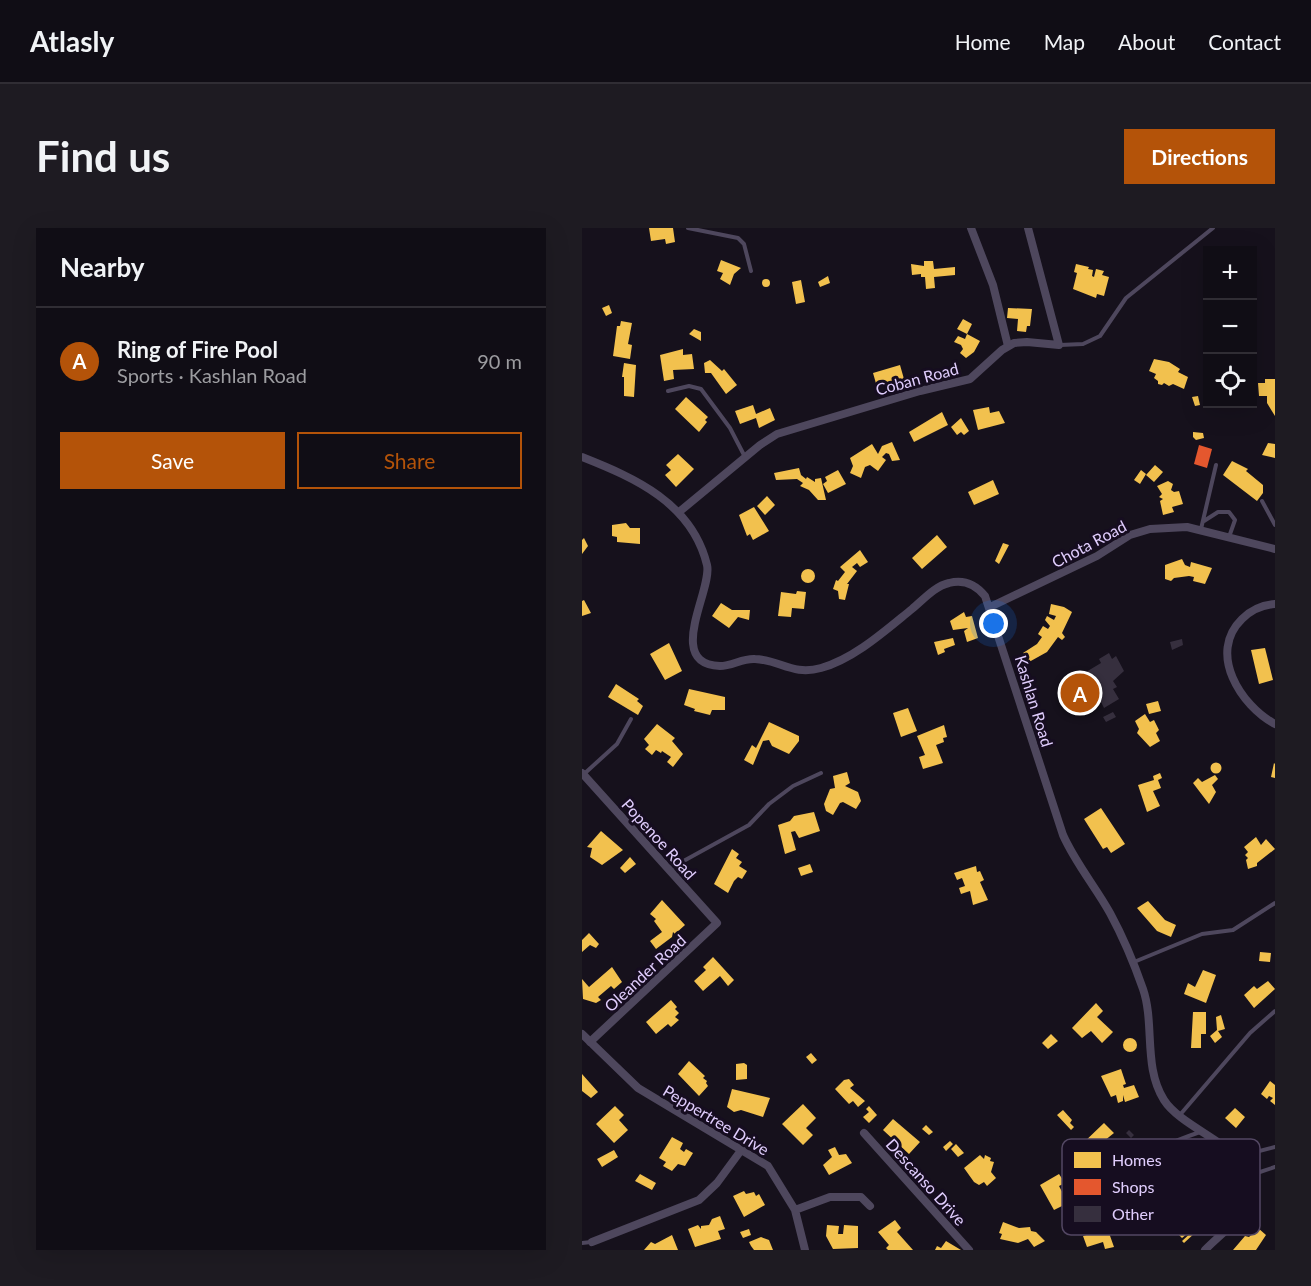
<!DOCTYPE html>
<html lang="en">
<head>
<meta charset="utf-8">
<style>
	:root { --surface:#100d15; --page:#1e1b22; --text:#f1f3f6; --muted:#9c9ca0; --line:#302d34; --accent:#b45309 }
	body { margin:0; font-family:Lato,sans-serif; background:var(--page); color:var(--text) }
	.controls { position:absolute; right:18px; top:18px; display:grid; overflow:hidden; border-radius:0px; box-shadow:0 6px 24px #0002 }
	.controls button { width:54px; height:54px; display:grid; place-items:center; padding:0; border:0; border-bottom:2px solid var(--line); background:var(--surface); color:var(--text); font:30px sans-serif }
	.you { position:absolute; left:412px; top:396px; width:21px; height:21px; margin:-15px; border:4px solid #fff; border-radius:50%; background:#1a73e8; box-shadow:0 0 0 9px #1a73e833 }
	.badge { display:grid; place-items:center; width:39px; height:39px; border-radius:50%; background:var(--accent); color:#fff; font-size:20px; font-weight:700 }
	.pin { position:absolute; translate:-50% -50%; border:3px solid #fff; box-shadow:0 2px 6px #0006 }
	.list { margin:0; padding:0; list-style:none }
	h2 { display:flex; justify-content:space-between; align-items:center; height:78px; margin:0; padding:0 24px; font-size:26px }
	h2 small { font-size:20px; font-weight:400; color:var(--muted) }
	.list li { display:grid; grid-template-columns:39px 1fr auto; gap:18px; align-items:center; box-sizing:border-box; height:108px; padding:0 24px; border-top:2px solid var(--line) }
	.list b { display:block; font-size:22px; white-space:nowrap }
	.list p { margin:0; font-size:20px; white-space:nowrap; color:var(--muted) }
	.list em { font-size:20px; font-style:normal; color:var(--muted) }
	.actions { display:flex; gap:12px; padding:18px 24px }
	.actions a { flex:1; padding:14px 0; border:2px solid var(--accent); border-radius:0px; text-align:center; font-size:21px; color:var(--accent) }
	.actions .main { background:var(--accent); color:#fff }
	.icon { flex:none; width:33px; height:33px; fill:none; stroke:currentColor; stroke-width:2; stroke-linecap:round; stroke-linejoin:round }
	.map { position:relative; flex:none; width:693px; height:1022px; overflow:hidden; border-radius:0px }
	header { display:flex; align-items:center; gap:36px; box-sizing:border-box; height:84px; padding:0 30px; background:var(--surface); border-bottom:2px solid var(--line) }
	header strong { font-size:28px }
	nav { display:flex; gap:33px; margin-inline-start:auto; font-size:21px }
	.intro { display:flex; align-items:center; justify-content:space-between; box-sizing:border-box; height:144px; padding:0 36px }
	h1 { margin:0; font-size:42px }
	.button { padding:15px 27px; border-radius:0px; background:var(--accent); color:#fff; font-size:21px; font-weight:700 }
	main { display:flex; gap:36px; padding:0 36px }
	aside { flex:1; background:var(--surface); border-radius:0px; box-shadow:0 6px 24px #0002 }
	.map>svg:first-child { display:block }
	.water { fill:#0b0e39 }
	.homes { fill:#f2c14e }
	.shops { fill:#e4572e }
	.building { fill:#362f3e }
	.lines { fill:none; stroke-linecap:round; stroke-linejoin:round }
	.service { stroke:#4e475d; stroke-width:4 }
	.minor { stroke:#4e475d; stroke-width:8 }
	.labels { text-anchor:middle; stroke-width:6; stroke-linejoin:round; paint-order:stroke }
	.street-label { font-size:16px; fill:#e1cefe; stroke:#160d20 }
	.key { fill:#160d20; stroke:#534763; stroke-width:1.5 }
	.key-label { font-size:16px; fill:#e1cefe }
</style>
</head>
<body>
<header>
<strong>Atlasly</strong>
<nav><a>Home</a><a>Map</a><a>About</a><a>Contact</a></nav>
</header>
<div class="intro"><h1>Find us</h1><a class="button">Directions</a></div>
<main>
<aside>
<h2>Nearby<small></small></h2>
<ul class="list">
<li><span class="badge">A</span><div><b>Ring of Fire Pool</b><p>Sports · Kashlan Road</p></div><em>90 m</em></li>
</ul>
<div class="actions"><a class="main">Save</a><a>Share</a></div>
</aside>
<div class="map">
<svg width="693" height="1022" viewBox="0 0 693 1022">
	<rect width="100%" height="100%" fill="#16111c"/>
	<path class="water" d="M496,451H501C508,459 509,469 515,478L512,480L501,468L489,465V459Z"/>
	<path class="homes" d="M67,0H91L93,14L84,16L83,11L69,13Z
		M139,32L159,40L152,46L148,57L138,51L141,45L135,43Z
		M342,33H351L352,41L373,39V47L352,49L353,60L344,61L343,49H339V46L330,47L329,36L342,38Z
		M494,36L507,39L506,41L511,42L510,48L512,49L514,41L522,43L520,47L527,49L522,68L515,66L514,70L491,61L495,45L492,44Z
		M246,48L248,55L238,59L236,54Z
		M180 55a4 4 0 1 1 8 0a4 4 0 1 1-8 0Z
		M219,52L223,74L214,76L210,54Z
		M27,77L30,85L24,88L20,80Z
		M426,80L450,81L448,98H445L444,104L435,103L436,91L425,90Z
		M381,91L390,96L385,106L375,101Z
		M39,93L50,95L46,116L50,117L48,131L31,128L35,98H38Z
		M112,101L119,104V113L107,106Z
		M385,106L398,113L392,124L384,130L378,125L381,121L379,117L372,114L376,108L383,111Z
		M101,121V127L110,126L112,141L91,142L92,151L82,153L78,127Z
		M572,131L587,134L598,141L596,144L606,149L602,161L591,156L587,158L582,155L580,157L576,156V153L572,150L574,146L567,143Z
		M128,132L140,143L142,141L155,157L144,166L129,145H123L122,135Z
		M42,135L54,137L52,169L42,168V149H40Z
		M318,137L322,151L295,159L291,145Z
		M683,151H693V188L685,175V168H677L676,155H683Z
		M616,168L618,177L613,178L610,169Z
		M104,169L126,189L123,192L125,194L117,204L93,181Z
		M171,177L174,186L188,180L193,192L177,200L174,190L158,196L153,183Z
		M407,179L408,185L417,183L423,195L396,202L391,182Z
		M360,184L366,197L332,214L327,204Z
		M379,190L387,203L382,207L379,204L375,207L369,199Z
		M611,204L621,205L622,210L614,212L611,209Z
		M310,214L318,232L310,233L307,226L304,225L300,229L304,232L296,243L288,237L283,239L279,250L268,245L271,238L268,230L290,216L296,226L300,218Z
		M686,215L693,216V230L680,227Z
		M96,226L112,241L94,259L83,247L89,242L84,237Z
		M650,233L666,241L664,243L681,257V265L675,273L641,247Z
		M573,237L581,244L572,254L564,247Z
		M217,240L219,247L224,251L225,249L233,254V251L239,250L244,272H236L227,262L218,258L221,255L215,251L194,252L192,245Z
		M256,242L264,256L246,265L241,256L245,253L243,249Z
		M559,242L564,246L558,256L552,252Z
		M411,252L417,266L392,277L386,264Z
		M586,253L591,256L589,262L592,264L597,263L601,276L590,279L592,284L581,287L578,273L581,271L577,269L580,266L575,258Z
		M185,268L193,277L183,287L175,278Z
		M172,279L187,303L171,312L168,306L165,308L157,287Z
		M44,295L48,300H58V316L35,314V309L30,308V297Z
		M355,307L365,319L340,341L330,330Z
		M2,310L6,318L0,326V312Z
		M421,315L427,317L417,336L413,333Z
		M278,322L286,334L278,339L275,335L270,339L275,343L265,356H267L263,372L257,371L256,363L251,361L254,352L256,353L263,344L258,339Z
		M600,331L603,337L608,339L609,334L630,340L623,356L611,353L612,349L607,348L592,350L589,353L583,351V337Z
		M219 348a7 7 0 1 1 14 0a7 7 0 1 1-14 0Z
		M215,363L224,364L222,381L210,380L209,389L196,388L199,364L214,366Z
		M2,372L9,385L0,388V373Z
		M139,375L150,382H168L167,392L156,389L147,400L130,388Z
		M469,376L482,379L490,384L480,405L483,409L480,412L476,409L465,424L447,434L441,425L455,416L460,409L456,406L461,398L466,401L468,398L463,392L465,388L472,392L474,388L467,386Z
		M382,384L384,389L390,388L396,410L385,414L382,403L386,400L371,402L368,393Z
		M371,410L373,417L362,421L363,424L356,427L352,414Z
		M87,415L100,443L83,452L68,426Z
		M683,420L691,452L677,456L669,422Z
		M34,456L57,471L55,473L61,478L56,487L26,469Z
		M107,461L143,469V482H130L128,487L112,483L113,481L102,477Z
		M576,473L579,483L567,486L564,476Z
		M326,480L335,503L319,509L311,485Z
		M563,486L568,494L572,492L577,502L574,505L578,513L568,519L555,505L557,501L553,493Z
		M187,494L217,508V513L207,526L190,518L187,512L181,513L171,537L162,532L170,517L174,520Z
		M75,496L93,510L90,513L101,526L91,539L85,534L89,529L80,523L79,525L74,522L70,527L63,521L67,517L62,511Z
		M362,497L365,509L361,510L362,514L354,517L361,535L341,541L337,529L343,527L335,508Z
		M628.5 540a5.5 5.5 0 1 1 11 0a5.5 5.5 0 1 1-11 0Z
		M692,535L693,536V550L689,549Z
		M265,544L268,555L263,558L276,564L279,573L274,581L261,574L258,575L251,587L244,583L242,576L248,561L253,560L251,548Z
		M578,545L580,550L576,552L579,560L571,563L578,578L565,584L556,557L572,552L571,548Z
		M633,547L636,551L630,557L634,564L627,576L611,555L616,550L620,554Z
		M519,580L543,616L529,625L525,619L521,621L502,591Z
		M232,584L238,603L217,610L213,603L209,604L214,622L203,626L196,597L208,593L212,588Z
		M19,603L41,622L20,637L8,629L10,620L5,619Z
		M674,609L679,617L684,611L693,621L675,635V638L666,641L664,632L666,630L663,627L666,624L662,619Z
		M150,621L157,626L154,630L160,634L157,638L165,643L160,651L156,649L152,653L146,665L132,656Z
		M48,629L54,636L43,645L38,640Z
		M228,636L231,644L219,648L216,640Z
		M394,638L395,644L398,643L402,652L398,654L406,672L391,677L388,663L379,666L377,660L383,658L380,650L375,652L372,645Z
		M80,672L103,697L93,706L91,704L90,709L74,721L68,713L80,704L72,693L74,691L68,686Z
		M566,673L583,692L594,697L589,709L575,703L555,680Z
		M7,705L17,716L14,720L8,717L0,724V712Z
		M678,724L689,725L688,734L677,733Z
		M131,729L152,752L146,758L138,748L121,763L112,753L124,742L121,739Z
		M30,739L40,754L32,761L29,758L16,769L19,772L14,775L1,771L0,751L7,759Z
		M621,742L634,747L624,775L602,766L606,755L613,759Z
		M686,753L693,761L672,780L662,767L672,758L675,761Z
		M89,772L95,779L93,781L97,785L93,789L97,792L89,799L86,796L74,806L64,794Z
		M514,775L521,783L515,789L531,804L520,815L509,803L500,810L490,800Z
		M611,784H624V806H619V820H609Z
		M639,787L643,801L636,803L640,809L633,815L628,808L635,802L634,789Z
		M469,806L476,813L466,821L460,815Z
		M541 817a7 7 0 1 1 14 0a7 7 0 1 1-14 0Z
		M229,825L235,832L230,836L224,829Z
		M107,833L123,848L121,850L125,853L124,855L126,858L117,868L96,846Z
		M162,835L165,837V851L154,852V836Z
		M539,841L544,856L541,857L542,860L552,857L557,869L543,874L541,867V873L536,875L534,867L529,869L519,848Z
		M0,846L16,864L9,870L0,863Z
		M267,851L272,857L268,860L283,873L276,879L271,873L267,876L253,861L262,852Z
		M688,853L693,857V877L688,873L691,870L687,868L685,871L679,866Z
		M150,861L188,870L181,889L159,882L152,884L145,879Z
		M221,876L234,890L224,900L231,907L221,917L200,896Z
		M33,878L42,887L37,892L46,902L32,915L14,896Z
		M287,878L295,887L287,895L281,889L287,884L284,881Z
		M653,880L663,889L654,900L643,890Z
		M481,882L490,892L488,895L492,899L489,902L475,887Z
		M311,891L338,914L327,926L301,902Z
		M522,895L532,905L507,925L499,917Z
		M344,897L351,904L347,907L340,901Z
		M90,909L101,915L98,921L102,924L104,921L111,925L103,938L96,936L90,943L81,938L84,934L77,930Z
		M368,913L371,916L364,923L361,919Z
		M374,916L382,925L376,929L369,921Z
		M253,919L257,927L264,926L270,935L247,947L241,937L250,929L246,922Z
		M32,922L36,929L20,939L15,931Z
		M398,927L402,931L403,927L409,930L408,933L412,934L409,944L414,950L405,958L402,954L397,957L392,954L382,940Z
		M58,946L74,955L70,962L53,953Z
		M477,946L483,955L477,958L486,975L472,982L458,957Z
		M162,963L164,966L172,964L174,968L177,966L183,977L162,989L151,968Z
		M138,988L143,1001L136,1003L139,1011L113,1019L106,1001L116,997L119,1001V998L127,997L130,991Z
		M313,992L319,1000L315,1004L331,1022H306L304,1020L307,1017L296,1004Z
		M421,994L437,1000L448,999L449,1003L454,1004L463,1013L452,1019L446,1011L436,1015L418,1011L420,1006L417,1005Z
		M245,997L257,998L256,1006H261L262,997L276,998V1020L251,1021L244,1008Z
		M609,998L611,1001L600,1010L596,1006Z
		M676,1000L684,1007L674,1022H651L663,1008L667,1009Z
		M167,1001L169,1007L161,1010L158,1004Z
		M521,1002L522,1006L527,1005L532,1019L523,1021L521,1014L505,1019L501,1008Z
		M612,1002L614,1004L602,1015L600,1013Z
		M90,1007L96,1022H62L69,1014L73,1016Z
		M179,1009L187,1012L191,1022H172L169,1018L167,1014Z
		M364,1013L379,1022H353L355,1018L359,1020Z"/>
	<path class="shops" d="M617,217L630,221L625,240L612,236Z"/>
	<path class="building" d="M600,411L601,417L590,422L588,414Z
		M527,425L530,431L534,428L542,443L531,453L535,459L531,461L537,471L522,480L504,444L519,435L517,431Z
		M531,484L534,489L524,494L521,489Z
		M547,902L552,907L549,910L544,905Z"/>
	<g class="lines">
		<path class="service" d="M106,0L156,10L162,16L169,43
			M478,117L501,116L518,108L544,70L631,0
			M86,163L107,158L119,161L148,200L163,229
			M680,273L693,297
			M622,293L636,284H647L653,292L647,309
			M619,301L634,237
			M2,546L35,516L49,491
			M87,641L167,597L187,576L211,558L239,545
			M552,734L620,706L651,702L693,675
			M597,888L668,805L693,783
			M654,929L693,919
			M669,947L693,939
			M516,971C527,963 534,954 543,945C563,924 592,913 618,904
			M0,1015L9,1014"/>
		<path class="minor" d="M389,0L411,57L426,118
			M0,229C53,250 110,275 125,337C131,361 82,436 138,438C150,438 161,430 173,431C198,432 211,448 239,440C272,431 304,402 330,381C341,372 353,358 367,355C382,351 394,357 403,368L481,607C494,636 513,658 528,685C541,709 552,735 561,761C573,796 561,839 582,872C601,902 669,920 671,958C673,982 638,1006 623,1022
			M97,284L178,217L195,206L338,163L388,151L420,122L432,115L445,114L477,117L446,0
			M693,376C680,377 669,382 660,391C625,425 659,478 693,496
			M408,379L515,328L548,307L568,301L605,299L693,321
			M0,545L135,695L8,814
			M0,806L56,860L186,938L213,982L223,1022
			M282,905L387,1022
			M213,982L248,969H279L288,978
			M10,1014L117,972L135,955L160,921"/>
	</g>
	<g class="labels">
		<g class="street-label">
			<text transform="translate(335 151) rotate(-15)" y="6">Coban Road</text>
			<text transform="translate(507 316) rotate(-28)" y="6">Chota Road</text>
			<text transform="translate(452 473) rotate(73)" y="6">Kashlan Road</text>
			<text transform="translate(77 611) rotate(48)" y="6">Popenoe Road</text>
			<text transform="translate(63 745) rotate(-43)" y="6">Oleander Road</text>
			<text transform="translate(134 892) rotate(31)" y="6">Peppertree Drive</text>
			<text transform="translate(344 954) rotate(48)" y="6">Descanso Drive</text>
		</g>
	</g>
	<rect x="480" y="911" width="198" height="96" rx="9" class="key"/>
	<rect x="492" y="924" width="27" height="16" fill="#f2c14e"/>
	<rect x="492" y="951" width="27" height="16" fill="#e4572e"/>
	<rect x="492" y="978" width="27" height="16" fill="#362f3e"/>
	<g class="key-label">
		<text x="530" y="938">Homes</text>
		<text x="530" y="965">Shops</text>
		<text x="530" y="992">Other</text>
	</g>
</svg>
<div class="controls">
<button>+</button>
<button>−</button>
<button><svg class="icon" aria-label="locate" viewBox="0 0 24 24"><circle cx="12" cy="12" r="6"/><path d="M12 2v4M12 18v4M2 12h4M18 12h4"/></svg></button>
</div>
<div class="you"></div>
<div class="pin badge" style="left:498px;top:465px">A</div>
</div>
</main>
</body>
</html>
